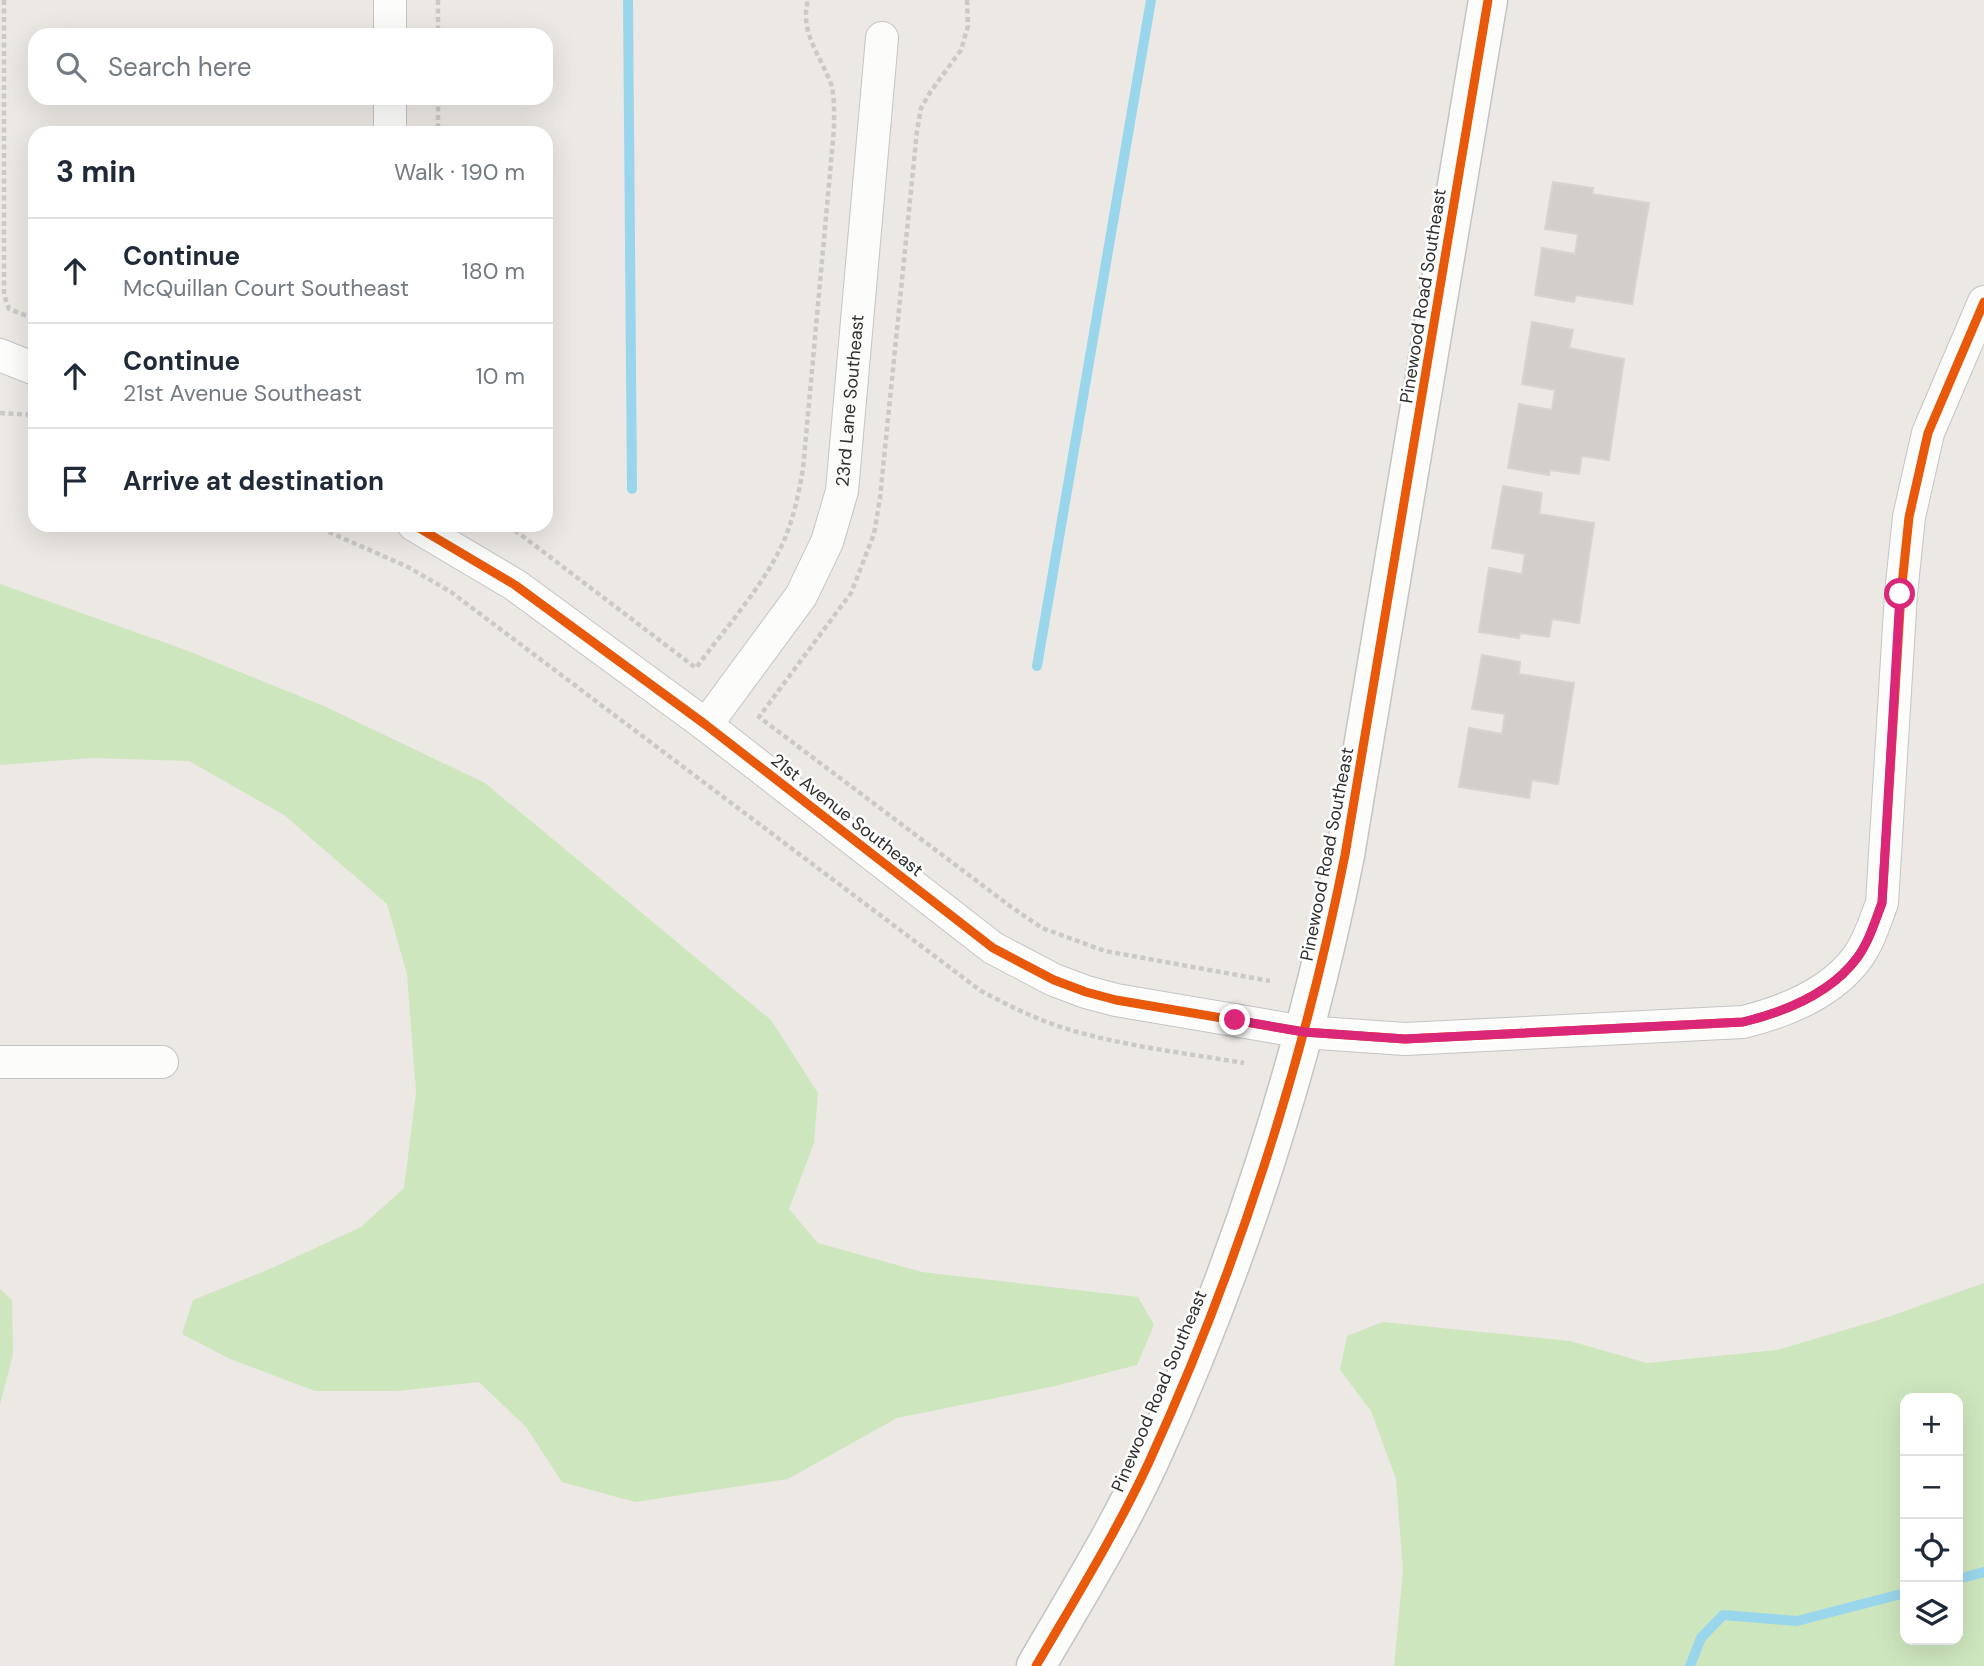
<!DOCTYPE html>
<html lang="en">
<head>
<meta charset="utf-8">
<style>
	:root { --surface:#fff; --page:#f2f2f3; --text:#1f2937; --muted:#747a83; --line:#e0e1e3 }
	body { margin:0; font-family:"DM Sans",sans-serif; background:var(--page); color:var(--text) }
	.controls { position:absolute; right:21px; bottom:21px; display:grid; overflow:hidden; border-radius:14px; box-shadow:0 7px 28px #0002 }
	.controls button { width:63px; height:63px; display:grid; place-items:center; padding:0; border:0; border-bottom:2px solid var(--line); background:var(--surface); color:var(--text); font:35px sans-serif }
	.stop { position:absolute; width:21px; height:21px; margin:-16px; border:5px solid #db2777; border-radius:50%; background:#fff }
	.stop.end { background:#db2777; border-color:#fff; box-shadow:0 2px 7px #0008 }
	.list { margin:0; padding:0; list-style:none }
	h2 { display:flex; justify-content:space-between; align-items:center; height:91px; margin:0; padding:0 28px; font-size:30px }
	h2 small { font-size:23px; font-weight:400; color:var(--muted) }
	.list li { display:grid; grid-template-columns:46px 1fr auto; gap:21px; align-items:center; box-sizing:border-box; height:105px; padding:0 28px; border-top:2px solid var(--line) }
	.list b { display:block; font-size:26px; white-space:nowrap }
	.list p { margin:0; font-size:23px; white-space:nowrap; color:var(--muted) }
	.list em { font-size:23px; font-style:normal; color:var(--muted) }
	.icon { flex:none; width:38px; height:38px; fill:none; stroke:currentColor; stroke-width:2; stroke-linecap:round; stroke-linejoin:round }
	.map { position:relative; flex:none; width:1984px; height:1666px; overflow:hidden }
	.search { position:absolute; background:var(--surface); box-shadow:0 7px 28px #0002; left:28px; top:28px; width:525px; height:77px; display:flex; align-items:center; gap:18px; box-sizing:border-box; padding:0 24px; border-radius:21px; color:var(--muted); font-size:26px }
	.panel { position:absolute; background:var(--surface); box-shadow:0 7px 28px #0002; left:28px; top:126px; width:525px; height:406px; border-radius:21px }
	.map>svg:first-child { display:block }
	.green { fill:#cee6be; fill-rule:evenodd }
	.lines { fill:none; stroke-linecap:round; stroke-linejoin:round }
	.stream { stroke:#99d6ec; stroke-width:10 }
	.building { fill:#d1cecb; stroke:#d7d4d0; stroke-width:2 }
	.street-casing { stroke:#c5c4c5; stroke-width:34 }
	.secondary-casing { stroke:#c5c4c5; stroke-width:41 }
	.path { stroke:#c9c9c8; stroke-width:4.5; stroke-dasharray:5 3.5; stroke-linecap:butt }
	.street { stroke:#fcfcfb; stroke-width:32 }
	.secondary { stroke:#fcfcfb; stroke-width:38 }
	.cycleway-casing { stroke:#fff; stroke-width:13 }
	.cycleway { stroke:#e8590c; stroke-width:9 }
	.route { stroke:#db2777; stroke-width:9 }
	.labels { text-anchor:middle; stroke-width:5; stroke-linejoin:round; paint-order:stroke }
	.street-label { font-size:18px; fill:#2e2e2e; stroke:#fff }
</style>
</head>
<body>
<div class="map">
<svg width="1984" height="1666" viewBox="0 0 1984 1666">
	<rect width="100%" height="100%" fill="#ece8e4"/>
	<path class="green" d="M0,584L183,649L324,706L485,783L771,1020L818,1093L814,1143L789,1209L818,1243L922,1272L1138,1297L1154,1325L1137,1365L1055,1386L897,1418L788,1479L635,1502L562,1482L526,1427L479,1382L398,1391H315L230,1359L182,1334L193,1300L272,1268L361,1227L404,1188L416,1093L407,974L387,904L284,815L189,761L92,758L0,765Z
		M1984,1283V1666H1394L1403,1571L1396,1479L1371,1411L1340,1370L1347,1336L1383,1322L1570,1341L1647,1363L1777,1350L1885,1318ZM1958,1398V1640H1905V1398Z
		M0,1289L12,1300L13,1354L0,1405Z"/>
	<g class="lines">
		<path class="stream" d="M628,0L632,489
			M1037,666L1151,0
			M1958,1579L1984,1572
			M1690,1666L1701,1638L1723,1615L1797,1621L1905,1593"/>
	</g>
	<path class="building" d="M1553,182L1593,188L1592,194L1649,203L1632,304L1576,295L1574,302L1535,295L1542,248L1575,254L1578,234L1545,229Z
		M1532,322L1573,330L1569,348L1624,359L1609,460L1582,456L1579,474L1550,470L1549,475L1508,468L1519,404L1552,410L1555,390L1522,384Z
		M1503,486L1542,493L1539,514L1594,523L1579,623L1552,619L1549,637L1520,633L1519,638L1479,632L1489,568L1522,574L1525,554L1492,548Z
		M1482,655L1520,662L1519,674L1574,683L1558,784L1532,780L1529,798L1459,787L1469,728L1502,734L1505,714L1472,709Z"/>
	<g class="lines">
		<defs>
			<g id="street">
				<path d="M390,0V35"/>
				<path d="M390,98V133"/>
				<path d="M0,355L35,369"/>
				<path d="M414,525L515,585L706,725L993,948L1054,980L1086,992L1116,1000L1304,1032L1405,1039L1743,1022C1784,1012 1831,993 1857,958C1869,942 1875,921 1882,903L1901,594L1909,517L1928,433L1984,302"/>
				<path id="s1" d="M706,725L801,596L827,542L842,491L882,38"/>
				<path d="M0,1062H162"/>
			</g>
			<path id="secondary" d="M1036,1666C1075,1599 1116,1533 1149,1462C1237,1270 1304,1062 1345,855L1488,0"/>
		</defs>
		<use href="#street" class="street-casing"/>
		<use href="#secondary" class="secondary-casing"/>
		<path class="path" d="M4,0V295L9,309L35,319
			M438,0V35
			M967,0L968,26L961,50L931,91L921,108L917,131L880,498L874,534L851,593L759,717L1010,906L1042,928L1105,951L1270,981
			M438,98V133
			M0,413L35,415
			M313,525L408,567L451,592L981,991C1008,1005 1035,1019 1064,1028C1122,1046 1185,1053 1244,1063
			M508,525L696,668C725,628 770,579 787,533C795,512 799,491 803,469L834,129C834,114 835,98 831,84C821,56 799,32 808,0"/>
		<use href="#street" class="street"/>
		<use href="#secondary" class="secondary"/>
		<defs>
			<path id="cycleway" d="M414,525L515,585L706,725L993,948L1054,980L1086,992L1116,1000L1304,1032L1405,1039L1743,1022C1784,1012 1831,993 1857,958C1869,942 1875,921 1882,903L1901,594L1909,517L1928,433L1984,302
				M1036,1666C1075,1599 1116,1533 1149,1462C1237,1270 1304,1062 1345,855L1488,0"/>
		</defs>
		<use href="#cycleway" class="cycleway-casing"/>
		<use href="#cycleway" class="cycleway"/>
	</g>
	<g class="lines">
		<path class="route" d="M1235,1020L1304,1032L1405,1039L1743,1022C1784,1012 1831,993 1857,958C1869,942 1875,921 1882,903L1900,594"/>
	</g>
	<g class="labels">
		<g class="street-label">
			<text transform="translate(1423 296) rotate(-81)" y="6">Pinewood Road Southeast</text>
			<text dy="6" stroke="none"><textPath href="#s1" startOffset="364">23rd Lane Southeast</textPath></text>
			<text transform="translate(847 815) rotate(38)" y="6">21st Avenue Southeast</text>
			<text transform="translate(1327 854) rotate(-79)" y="6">Pinewood Road Southeast</text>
			<text transform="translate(1159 1391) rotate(-67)" y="6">Pinewood Road Southeast</text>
		</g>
	</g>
</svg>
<div class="controls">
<button>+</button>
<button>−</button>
<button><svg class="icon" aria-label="locate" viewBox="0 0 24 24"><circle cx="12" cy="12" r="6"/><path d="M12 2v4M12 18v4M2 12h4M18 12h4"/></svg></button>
<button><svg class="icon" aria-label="layers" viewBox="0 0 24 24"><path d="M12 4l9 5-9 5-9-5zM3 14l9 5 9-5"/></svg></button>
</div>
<div class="stop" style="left:1900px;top:594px"></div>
<div class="stop end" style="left:1235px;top:1020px"></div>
<div class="search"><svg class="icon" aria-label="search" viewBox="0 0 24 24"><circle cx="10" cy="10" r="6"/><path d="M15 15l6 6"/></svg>Search here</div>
<section class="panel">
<h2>3 min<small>Walk · 190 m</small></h2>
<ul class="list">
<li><svg class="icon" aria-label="ahead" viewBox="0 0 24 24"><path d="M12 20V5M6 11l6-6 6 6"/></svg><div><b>Continue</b><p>McQuillan Court Southeast</p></div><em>180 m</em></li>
<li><svg class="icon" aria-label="ahead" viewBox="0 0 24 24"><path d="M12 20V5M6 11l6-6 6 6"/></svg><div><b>Continue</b><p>21st Avenue Southeast</p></div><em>10 m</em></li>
<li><svg class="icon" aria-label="arrive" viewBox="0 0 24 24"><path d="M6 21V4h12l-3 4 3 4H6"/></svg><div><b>Arrive at destination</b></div></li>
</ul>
</section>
</div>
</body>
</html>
